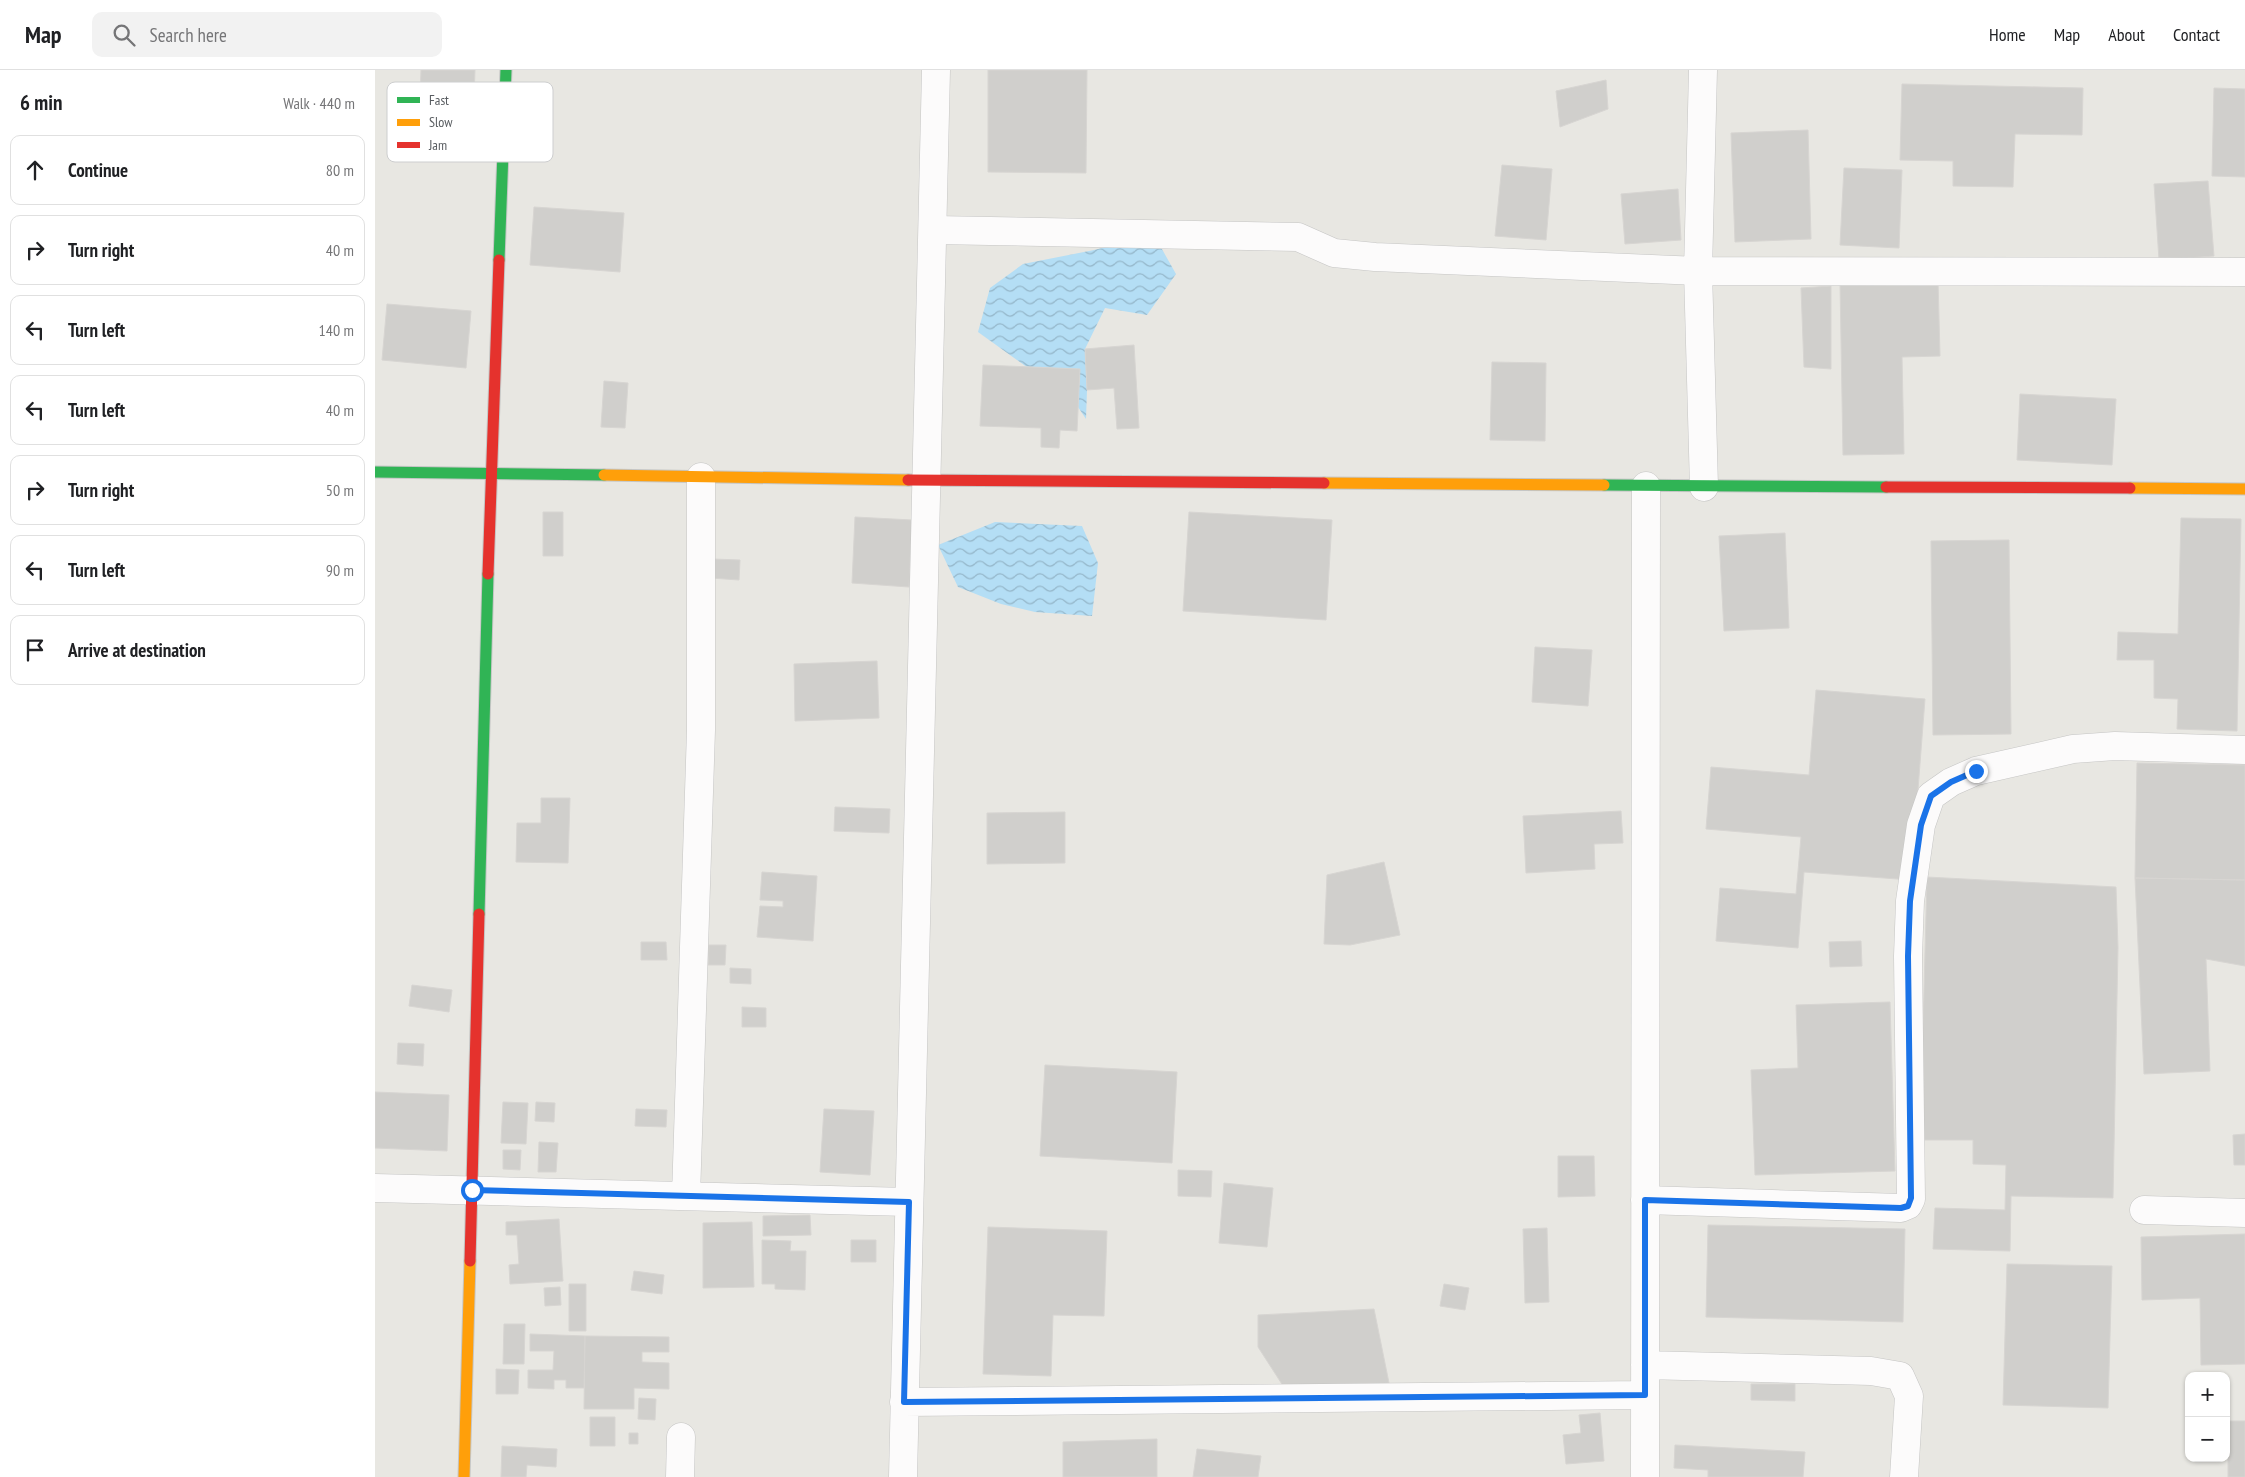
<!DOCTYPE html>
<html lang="en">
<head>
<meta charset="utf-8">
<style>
	:root { --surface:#fff; --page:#f2f2f2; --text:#202124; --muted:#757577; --line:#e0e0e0 }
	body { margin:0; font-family:"PT Sans Narrow",sans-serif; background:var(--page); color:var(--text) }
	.controls { position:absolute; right:15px; bottom:15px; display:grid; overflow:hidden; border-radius:10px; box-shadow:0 1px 4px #0004 }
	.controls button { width:45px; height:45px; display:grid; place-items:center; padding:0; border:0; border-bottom:1px solid var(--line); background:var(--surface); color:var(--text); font:25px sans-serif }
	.stop { position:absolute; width:15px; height:15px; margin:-11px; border:4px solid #1a73e8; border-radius:50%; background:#fff }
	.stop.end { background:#1a73e8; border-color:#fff; box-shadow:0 1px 5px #0008 }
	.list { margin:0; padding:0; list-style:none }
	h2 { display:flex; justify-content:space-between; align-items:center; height:65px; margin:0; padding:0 20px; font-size:21px }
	h2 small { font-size:16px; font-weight:400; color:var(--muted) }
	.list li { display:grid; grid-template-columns:32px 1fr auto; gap:15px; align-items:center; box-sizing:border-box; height:70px; margin:0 10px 10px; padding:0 10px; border:1px solid var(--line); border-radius:10px }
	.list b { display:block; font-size:19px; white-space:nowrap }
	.list em { font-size:16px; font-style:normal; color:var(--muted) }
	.icon { flex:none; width:28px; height:28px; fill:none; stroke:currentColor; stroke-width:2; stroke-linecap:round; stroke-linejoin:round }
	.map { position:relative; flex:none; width:1870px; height:1407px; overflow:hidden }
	header { display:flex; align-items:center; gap:30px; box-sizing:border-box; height:70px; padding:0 25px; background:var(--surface); border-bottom:1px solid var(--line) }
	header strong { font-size:24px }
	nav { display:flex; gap:28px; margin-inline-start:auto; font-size:18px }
	.search { width:350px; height:45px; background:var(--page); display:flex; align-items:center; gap:12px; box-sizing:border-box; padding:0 18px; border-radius:10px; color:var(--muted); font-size:19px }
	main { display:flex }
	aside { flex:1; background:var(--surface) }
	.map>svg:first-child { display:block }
	.water { fill:url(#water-waves) }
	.building { fill:#d0cfcc; stroke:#d7d5d2 }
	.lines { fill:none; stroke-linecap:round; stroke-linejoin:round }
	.street-casing { stroke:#c5c5c4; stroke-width:29 }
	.fast-casing { stroke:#c5c6c5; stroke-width:13 }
	.slow-casing { stroke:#c5c6c5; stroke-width:13 }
	.jam-casing { stroke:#c5c6c5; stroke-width:13 }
	.street { stroke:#fcfbfb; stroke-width:28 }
	.fast { stroke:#30b455; stroke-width:11 }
	.slow { stroke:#ff9f0a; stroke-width:11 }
	.jam { stroke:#e5322d; stroke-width:11 }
	.route { stroke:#1a73e8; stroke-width:6 }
	.key { fill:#fff; stroke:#cdcecf; stroke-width:1 }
	.key-label { font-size:14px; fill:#585c60 }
</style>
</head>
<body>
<header>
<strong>Map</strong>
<div class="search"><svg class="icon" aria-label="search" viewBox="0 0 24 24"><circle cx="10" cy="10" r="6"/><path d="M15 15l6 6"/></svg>Search here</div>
<nav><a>Home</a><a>Map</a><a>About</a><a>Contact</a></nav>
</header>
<main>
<aside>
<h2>6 min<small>Walk · 440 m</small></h2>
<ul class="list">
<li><svg class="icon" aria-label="ahead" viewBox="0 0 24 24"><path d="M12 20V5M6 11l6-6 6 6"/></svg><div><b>Continue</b></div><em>80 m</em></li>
<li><svg class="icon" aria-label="right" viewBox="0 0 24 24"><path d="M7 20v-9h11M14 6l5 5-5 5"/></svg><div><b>Turn right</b></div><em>40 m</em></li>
<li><svg class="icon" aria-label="left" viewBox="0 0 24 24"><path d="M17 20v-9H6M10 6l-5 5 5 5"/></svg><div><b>Turn left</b></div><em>140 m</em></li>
<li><svg class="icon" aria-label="left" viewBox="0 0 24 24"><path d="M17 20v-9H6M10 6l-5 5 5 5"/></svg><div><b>Turn left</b></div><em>40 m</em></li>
<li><svg class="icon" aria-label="right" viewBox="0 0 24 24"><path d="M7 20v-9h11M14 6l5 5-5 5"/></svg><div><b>Turn right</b></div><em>50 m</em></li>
<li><svg class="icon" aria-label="left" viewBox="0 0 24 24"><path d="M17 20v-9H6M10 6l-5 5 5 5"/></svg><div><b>Turn left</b></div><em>90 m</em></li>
<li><svg class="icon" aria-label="arrive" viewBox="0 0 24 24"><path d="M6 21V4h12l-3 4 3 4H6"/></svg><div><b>Arrive at destination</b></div></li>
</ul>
</aside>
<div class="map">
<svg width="1870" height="1407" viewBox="0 0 1870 1407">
	<defs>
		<pattern id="water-waves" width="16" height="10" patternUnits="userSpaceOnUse" patternTransform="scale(1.25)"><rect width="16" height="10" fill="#b4def5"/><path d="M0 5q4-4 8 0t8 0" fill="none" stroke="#95b7ca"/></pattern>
	</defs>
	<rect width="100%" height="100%" fill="#e8e7e2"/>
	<path class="water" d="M779,165L801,204L772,245L730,238L710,279L712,320L711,349L699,331L603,262L615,218L648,194L719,180Z
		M620,452L707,456L723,493L717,546L660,542L626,534L583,517L563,475Z"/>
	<path class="building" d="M46,0H100L99,28L45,27Z
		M613,0H712L711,103L613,102Z
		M1231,10L1233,39L1185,57L1181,21Z
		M1527,14L1708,18L1707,65L1640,64L1638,117L1578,116V91L1525,90Z
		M1839,18L1870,19V107L1837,106Z
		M1433,60L1436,169L1360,172L1356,63Z
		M1127,95L1177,99L1171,170L1120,166Z
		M1469,98L1527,100L1524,178L1465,175Z
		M1833,111L1839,186L1784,190L1779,114Z
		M1303,119L1306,170L1250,174L1246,124Z
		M159,137L249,143L245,202L155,195Z
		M1563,211L1565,286L1527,287L1529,384L1468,385L1465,212Z
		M1456,216V299L1429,297L1426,218Z
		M12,234L96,241L91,298L7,290Z
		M759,275L764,358L742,359L739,318L712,320L710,279Z
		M1117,292L1171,293L1170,371L1115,370Z
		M608,295L705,299L702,361L685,360L684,378L666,377V358L605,356Z
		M229,311L253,313L250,358L226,357Z
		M1645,324L1741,329L1737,395L1642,390Z
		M168,442H188V486H168Z
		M814,442L957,450L951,550L808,541Z
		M480,447L537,450L534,517L477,513Z
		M1806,448L1866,449L1862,661L1802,659L1803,629L1779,628V590H1742L1743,562L1803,564Z
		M1410,463L1414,558L1349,561L1344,466Z
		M1634,470L1636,664L1558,665L1556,471Z
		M337,489L365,490L364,510L336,508Z
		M1160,577L1217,580L1213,636L1157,632Z
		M502,591L504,648L420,651L419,594Z
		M1441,620L1550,629L1536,810L1429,802L1423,878L1341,871L1345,818L1421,824L1426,767L1331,759L1336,697L1434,705Z
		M1762,693L1870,695V810L1760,808Z
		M166,728H195L193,793L141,792L142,753H166Z
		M460,737L515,739L514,763L459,761Z
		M1246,741L1248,773L1219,774L1220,799L1151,803L1148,746Z
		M690,742V793L612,794V743Z
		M1009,792L1025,865L975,875L949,874L952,805Z
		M387,802L442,806L438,871L382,867L385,836L408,837V831L385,830Z
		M1552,807L1741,817L1743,878L1738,1128L1636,1126L1635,1181L1558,1179L1560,1138L1630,1140L1631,1095L1598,1094V1070H1545Z
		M1760,808L1870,810V896L1831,889L1835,1001L1769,1004Z
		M1486,871L1487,896L1455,897L1454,872Z
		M266,872H291L292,890H266Z
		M334,875H351L350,895H333Z
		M355,898L376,899V914L355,913Z
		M37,915L77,920L74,942L34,936Z
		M1515,932L1520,1101L1380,1105L1376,1000L1423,998L1421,935Z
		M367,937L391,938V957H367Z
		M23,973L49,974L48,996L22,994Z
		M670,995L802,1002L797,1093L665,1086Z
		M0,1022L74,1025L72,1081L0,1078Z
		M128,1032L153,1033L151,1074L126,1073Z
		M161,1032L180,1033L179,1052L160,1051Z
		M261,1039L292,1040L291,1057L260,1056Z
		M449,1039L499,1041L495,1105L445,1102Z
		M1870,1064V1095H1859L1858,1065Z
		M164,1072L183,1073L181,1102H163Z
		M128,1080H146L145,1100L128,1099Z
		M1183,1086H1219L1220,1126L1183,1127Z
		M803,1100L837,1101L836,1127L803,1126Z
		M849,1113L898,1118L892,1177L844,1173Z
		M435,1145L436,1165L388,1166V1146Z
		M184,1149L188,1211L135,1214L134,1195L144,1194L142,1165H131V1152Z
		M377,1152L379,1217L328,1218V1153Z
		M1333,1155L1530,1159L1528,1252L1331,1247Z
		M613,1157L732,1161L729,1246L678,1245L676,1306L608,1304Z
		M1172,1158L1174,1232L1150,1233L1148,1159Z
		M1870,1164V1294L1826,1295L1825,1228L1767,1230L1766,1167Z
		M387,1170L416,1171L415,1181H431L430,1220L400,1219V1214H387Z
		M476,1170H501V1192H476Z
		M1632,1194L1737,1196L1733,1338L1628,1335Z
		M259,1201L289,1205L287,1224L256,1220Z
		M194,1214H211V1261H194Z
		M1069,1214L1094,1218L1090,1240L1065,1236Z
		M185,1217L186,1235L170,1236L169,1218Z
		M999,1239L1014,1313L912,1322L883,1277V1245Z
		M129,1254H150L149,1294H128Z
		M155,1264L210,1266L209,1318H191V1310H179V1319L153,1318V1300H178L179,1281H155Z
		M210,1266L294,1267V1282H267V1292L294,1293V1319L259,1318V1339H209Z
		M121,1299L144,1300L143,1324H121Z
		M1376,1314H1420V1331L1376,1330Z
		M264,1328L281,1329L280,1350L263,1349Z
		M1225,1343L1229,1391L1191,1394L1188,1365L1206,1363L1204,1345Z
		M215,1347H240V1376H215Z
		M1853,1351H1870V1407H1853Z
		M254,1363H263V1374H254Z
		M782,1369V1407H688V1372Z
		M1300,1375L1430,1382L1428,1407H1333V1400L1299,1398Z
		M127,1376L182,1379L181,1397L152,1395L151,1407H126Z
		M822,1379L886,1386L883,1407H818Z"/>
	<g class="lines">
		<defs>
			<path id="street" d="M1328,0L1323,201L1329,417
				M559,160L923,167L959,183L1000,187L1323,201L1870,202
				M0,1118L533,1132
				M311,1126L326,660V407
				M1270,1130L1526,1138L1533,1135L1536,1129L1533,886L1535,831L1546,755L1556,726L1576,712L1601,701L1698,679L1740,676L1870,680
				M1769,1140L1870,1143
				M1270,1295L1496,1301L1525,1306L1534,1326L1529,1407
				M529,1332L1270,1325
				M305,1407L306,1367
				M528,1407L561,0
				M1270,1407L1271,416"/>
			<path id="fast" d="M124,190L131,0
				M0,402L229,405
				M1229,415L1511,417
				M104,844L113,504"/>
			<path id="slow" d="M229,405L533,410
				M949,413L1229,415
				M1755,418L1870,419
				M89,1407L95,1191"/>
			<path id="jam" d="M533,410L949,413
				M1511,417L1755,418
				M113,504L124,190
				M95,1191L104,844"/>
		</defs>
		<use href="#street" class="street-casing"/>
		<use href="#fast" class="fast-casing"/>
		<use href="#slow" class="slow-casing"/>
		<use href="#jam" class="jam-casing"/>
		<use href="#street" class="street"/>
		<use href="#fast" class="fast"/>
		<use href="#slow" class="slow"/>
		<use href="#jam" class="jam"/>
	</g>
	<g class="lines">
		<path class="route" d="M97,1120L534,1132L529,1332L1270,1325V1130L1526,1138L1533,1136L1536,1128L1533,886L1535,831L1546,755L1556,726L1576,712L1601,701"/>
	</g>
	<rect x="12" y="12" width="166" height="80" rx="8" class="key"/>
	<rect x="22" y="27" width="23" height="6" fill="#30b455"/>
	<rect x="22" y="49" width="23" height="7" fill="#ff9f0a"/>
	<rect x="22" y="72" width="23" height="6" fill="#e5322d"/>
	<g class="key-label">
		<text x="54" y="35">Fast</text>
		<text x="54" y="57">Slow</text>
		<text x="54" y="80">Jam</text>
	</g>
</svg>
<div class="controls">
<button>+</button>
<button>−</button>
</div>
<div class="stop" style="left:97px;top:1120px"></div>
<div class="stop end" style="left:1601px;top:701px"></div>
</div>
</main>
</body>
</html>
